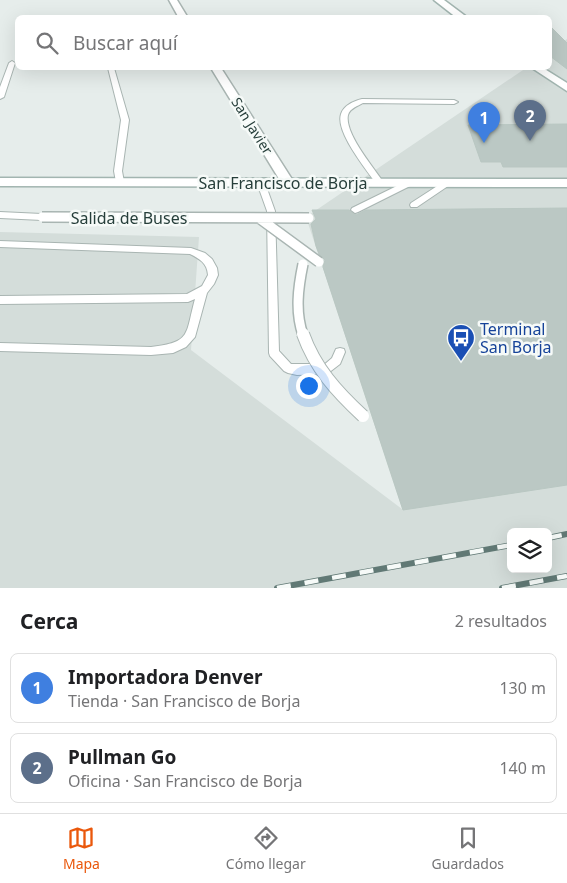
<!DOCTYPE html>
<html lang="es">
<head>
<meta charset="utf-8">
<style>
	:root { --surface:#fff; --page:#f2f2f2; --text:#202124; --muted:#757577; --line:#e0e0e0; --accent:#ea580c }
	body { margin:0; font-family:"Noto Sans",sans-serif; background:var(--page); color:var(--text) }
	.controls { position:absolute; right:15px; bottom:15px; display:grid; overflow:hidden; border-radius:8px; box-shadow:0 5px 20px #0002 }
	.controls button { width:45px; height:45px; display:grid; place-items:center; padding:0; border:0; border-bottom:1px solid var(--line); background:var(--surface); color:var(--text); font:25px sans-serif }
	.you { position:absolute; left:308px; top:385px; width:18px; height:18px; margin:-12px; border:4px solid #fff; border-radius:50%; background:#1a73e8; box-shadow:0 0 0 8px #1a73e833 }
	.badge { display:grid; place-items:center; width:32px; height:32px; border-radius:50%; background:var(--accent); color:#fff; font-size:16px; font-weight:700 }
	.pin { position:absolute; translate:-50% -41px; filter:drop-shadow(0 1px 2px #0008) }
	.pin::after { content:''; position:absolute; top:26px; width:18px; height:15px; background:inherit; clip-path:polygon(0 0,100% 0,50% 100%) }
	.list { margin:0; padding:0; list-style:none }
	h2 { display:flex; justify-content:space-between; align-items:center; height:65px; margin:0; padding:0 20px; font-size:21px }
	h2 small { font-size:16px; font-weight:400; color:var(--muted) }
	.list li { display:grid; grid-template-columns:32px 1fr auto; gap:15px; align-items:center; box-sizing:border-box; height:70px; margin:0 10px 10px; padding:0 10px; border:1px solid var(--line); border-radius:8px }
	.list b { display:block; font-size:19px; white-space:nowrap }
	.list p { margin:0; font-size:16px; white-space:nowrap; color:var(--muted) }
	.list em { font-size:16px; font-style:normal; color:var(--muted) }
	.icon { flex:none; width:28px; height:28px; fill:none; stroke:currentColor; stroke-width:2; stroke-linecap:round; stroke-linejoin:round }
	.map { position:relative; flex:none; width:567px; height:588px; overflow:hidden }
	.search { position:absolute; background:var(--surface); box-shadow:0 5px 20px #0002; left:15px; right:15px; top:15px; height:55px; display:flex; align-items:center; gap:12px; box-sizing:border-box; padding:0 18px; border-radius:8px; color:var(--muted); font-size:19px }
	.sheet { height:225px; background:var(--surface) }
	nav { display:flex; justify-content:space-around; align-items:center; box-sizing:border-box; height:70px; border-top:1px solid var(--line); background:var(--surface); font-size:14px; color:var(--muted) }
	nav a { display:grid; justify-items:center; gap:2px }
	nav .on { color:var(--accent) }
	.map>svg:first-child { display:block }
	.built { fill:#d4ddda; fill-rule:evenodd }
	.building { fill:#bbc8c4; stroke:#b9c7c2 }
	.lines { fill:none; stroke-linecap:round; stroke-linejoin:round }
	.lane-casing { stroke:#a9b5b2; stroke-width:2 }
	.street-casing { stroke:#a9b5b2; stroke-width:3 }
	.secondary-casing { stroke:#a2b5b0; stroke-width:3 }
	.lane { fill:#fff; fill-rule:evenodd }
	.street { fill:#fff; fill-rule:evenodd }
	.secondary { fill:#fff; fill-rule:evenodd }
	.rail-casing { stroke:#617975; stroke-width:6 }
	.rail { stroke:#f6faf8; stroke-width:4.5; stroke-dasharray:14; stroke-linecap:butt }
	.lane-bridge-far1-casing { stroke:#a9b5b2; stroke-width:12; stroke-linecap:butt }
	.lane-bridge-casing { stroke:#a9b5b2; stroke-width:14; stroke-linecap:butt }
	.lane-bridge-far1 { stroke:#fff; stroke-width:9 }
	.lane-bridge { stroke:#fff; stroke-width:12 }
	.labels { text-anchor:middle; stroke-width:5; stroke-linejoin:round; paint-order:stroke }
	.far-street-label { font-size:14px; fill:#263e3a; stroke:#f6faf8 }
	.street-label { font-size:16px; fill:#263e3a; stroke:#f6faf8 }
	.transit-label { font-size:16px; fill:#164399; stroke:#f6faf8; text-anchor:start }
</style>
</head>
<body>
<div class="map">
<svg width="567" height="588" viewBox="0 0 567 588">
	<rect width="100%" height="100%" fill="#e6edeb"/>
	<path class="built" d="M567,39V588H0V232L199,237L191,350L402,509L306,217L526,68H550V51ZM511,532H548V569H511Z"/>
	<path class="building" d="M550,26L567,43V69L550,56Z
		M567,124V167H503L501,162H481L468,125Z
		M567,208V485L403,510L323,267L325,260L319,254L316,246L311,224L316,219L312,210H349L356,215L366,210Z"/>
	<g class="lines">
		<defs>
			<path id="lane" d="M12,61L15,63L4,97L0,99V87L9,63Z
				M108,68H114L129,120L122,171L124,182L120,185L116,182L114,171L121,120Z
				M362,99L454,100L458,102L454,104L363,103C358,106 350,108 348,115C344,133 374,168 384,183L380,186L377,185C367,170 335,132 341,114C344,105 354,101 362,99Z
				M261,180L265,183L275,211L279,351L291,364H325L332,358L336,349L340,348L344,349L345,352L340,364L327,374L297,375L288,373L284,371L270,356L269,353L267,211L257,183Z
				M407,181L411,184L410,186L358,212L355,213L351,210L352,208Z
				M445,181L449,184L448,186L417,207H411L410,205L411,203Z
				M0,212L42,214L46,217L42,220L0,218Z
				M0,241L191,248L205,253L212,259L217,268L218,275L214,284L207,293L195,337L186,347L173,353L151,355L0,351V343L151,347C192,342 185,335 195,299L188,302L0,304V296L187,294L202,286L208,275C207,263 200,259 190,254L0,247Z"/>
			<path id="street" d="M169,0H177L188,18H179Z
				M211,68H221L295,184L294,187H284Z"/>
			<path id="secondary" d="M434,0H444L468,18H457Z
				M532,68H543L567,83V91Z
				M0,178L567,179V187L0,186Z"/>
		</defs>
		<use href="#lane" class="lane-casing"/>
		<use href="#street" class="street-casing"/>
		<use href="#secondary" class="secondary-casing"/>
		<use href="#lane" class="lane"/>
		<use href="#street" class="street"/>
		<use href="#secondary" class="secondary"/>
		<defs>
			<path id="rail" d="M548,538L567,534
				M277,588L511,545
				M502,588L567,576"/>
		</defs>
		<use href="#rail" class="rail-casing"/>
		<use href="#rail" class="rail"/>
		<defs>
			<path id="lane-bridge-far1" d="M42,217L309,218
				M259,218L319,262
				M303,264C298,288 295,312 303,335"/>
			<path id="lane-bridge" d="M303,334C315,368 337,392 363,416"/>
		</defs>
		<use href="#lane-bridge-far1" class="lane-bridge-far1-casing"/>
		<use href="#lane-bridge" class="lane-bridge-casing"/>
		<use href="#lane-bridge-far1" class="lane-bridge-far1"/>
		<use href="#lane-bridge" class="lane-bridge"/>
	</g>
	<defs>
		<symbol id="bus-pin" viewBox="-11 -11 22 30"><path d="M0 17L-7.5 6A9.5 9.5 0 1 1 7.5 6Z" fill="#1a4fb4" stroke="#f6faf8"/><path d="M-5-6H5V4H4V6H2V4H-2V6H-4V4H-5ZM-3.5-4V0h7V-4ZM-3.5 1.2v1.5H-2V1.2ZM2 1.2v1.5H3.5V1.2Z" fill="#fff"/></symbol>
	</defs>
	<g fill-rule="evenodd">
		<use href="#bus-pin" x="445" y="322" width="32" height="43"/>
	</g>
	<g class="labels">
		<g class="far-street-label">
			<text transform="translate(252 126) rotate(58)" y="5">San Javier</text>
		</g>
		<g class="street-label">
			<text x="283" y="189">San Francisco de Borja</text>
			<text x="129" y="224">Salida de Buses</text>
		</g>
		<g class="transit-label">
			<text x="480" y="335">Terminal<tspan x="480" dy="18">San Borja</tspan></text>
		</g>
	</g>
</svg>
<div class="controls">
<button><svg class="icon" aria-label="layers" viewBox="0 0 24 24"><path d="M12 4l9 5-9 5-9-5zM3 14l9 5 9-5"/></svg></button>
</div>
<div class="you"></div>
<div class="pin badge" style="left:484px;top:143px;background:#3f7fe0">1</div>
<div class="pin badge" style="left:530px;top:141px;background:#5c6f8a">2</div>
<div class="search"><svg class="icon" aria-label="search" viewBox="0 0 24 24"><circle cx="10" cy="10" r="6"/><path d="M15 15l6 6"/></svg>Buscar aquí</div>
</div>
<section class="sheet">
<h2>Cerca<small>2 resultados</small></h2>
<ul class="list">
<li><span class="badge" style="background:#3f7fe0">1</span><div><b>Importadora Denver</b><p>Tienda · San Francisco de Borja</p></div><em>130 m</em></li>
<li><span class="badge" style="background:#5c6f8a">2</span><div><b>Pullman Go</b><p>Oficina · San Francisco de Borja</p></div><em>140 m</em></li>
</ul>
</section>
<nav>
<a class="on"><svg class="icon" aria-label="map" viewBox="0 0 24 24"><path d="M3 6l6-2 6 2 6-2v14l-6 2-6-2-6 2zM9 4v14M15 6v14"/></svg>Mapa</a>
<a><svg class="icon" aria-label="directions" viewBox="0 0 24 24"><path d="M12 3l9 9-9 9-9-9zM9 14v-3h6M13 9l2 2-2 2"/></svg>Cómo llegar</a>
<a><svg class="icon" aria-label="saved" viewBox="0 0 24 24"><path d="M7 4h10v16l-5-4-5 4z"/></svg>Guardados</a>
</nav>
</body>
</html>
